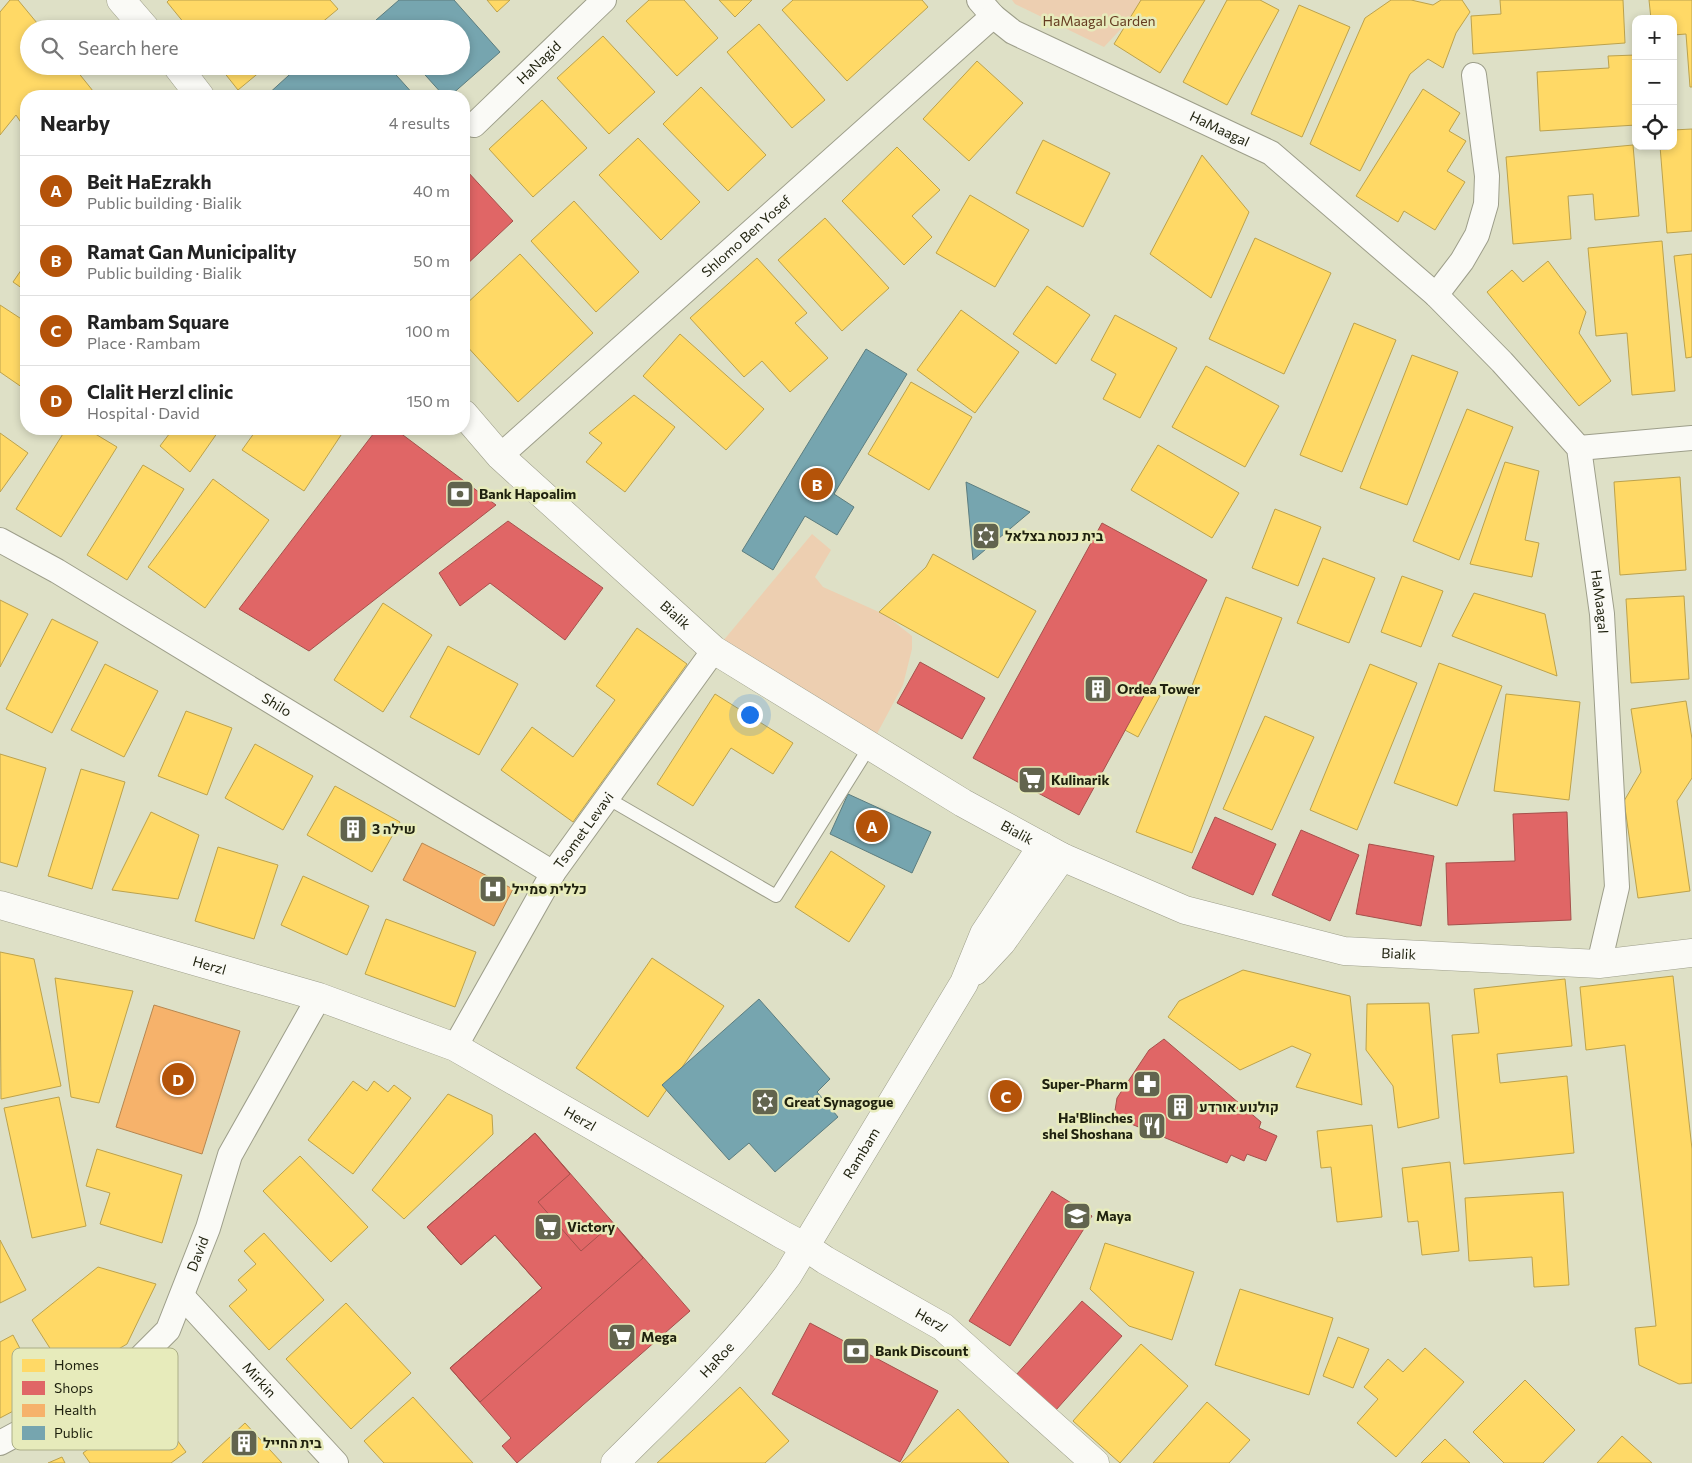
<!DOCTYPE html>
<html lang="en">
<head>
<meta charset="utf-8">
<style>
	:root { --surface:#fff; --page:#f2f2f2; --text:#222; --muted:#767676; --line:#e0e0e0; --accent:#b45309 }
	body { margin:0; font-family:Commissioner,Heebo,sans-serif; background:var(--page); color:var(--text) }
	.controls { position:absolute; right:15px; top:15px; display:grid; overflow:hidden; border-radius:10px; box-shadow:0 2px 8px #0003 }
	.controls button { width:45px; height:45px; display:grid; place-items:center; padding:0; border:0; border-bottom:1px solid var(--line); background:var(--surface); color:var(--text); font:25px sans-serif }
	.you { position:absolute; left:749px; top:714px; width:18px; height:18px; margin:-12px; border:4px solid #fff; border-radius:50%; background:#1a73e8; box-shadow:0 0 0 8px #1a73e833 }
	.badge { display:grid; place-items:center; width:32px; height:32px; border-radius:50%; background:var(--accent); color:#fff; font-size:16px; font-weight:700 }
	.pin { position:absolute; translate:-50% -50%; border:2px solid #fff; box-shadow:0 1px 5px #0006 }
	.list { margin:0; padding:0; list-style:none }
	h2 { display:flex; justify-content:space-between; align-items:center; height:65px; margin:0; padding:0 20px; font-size:21px }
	h2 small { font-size:16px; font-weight:400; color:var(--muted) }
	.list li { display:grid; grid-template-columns:32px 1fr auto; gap:15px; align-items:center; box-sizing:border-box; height:70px; padding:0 20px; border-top:1px solid var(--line) }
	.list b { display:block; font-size:19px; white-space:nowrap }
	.list p { margin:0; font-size:16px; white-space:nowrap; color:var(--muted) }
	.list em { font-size:16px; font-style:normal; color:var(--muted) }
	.icon { flex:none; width:28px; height:28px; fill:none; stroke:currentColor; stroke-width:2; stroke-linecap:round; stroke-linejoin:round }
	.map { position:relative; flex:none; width:1692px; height:1463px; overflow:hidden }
	.search { position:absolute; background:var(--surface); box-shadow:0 2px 8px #0003; left:20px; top:20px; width:450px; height:55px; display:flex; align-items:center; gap:12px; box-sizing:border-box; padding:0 18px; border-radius:28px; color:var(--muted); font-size:19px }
	.panel { position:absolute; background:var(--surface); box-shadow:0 2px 8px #0003; left:20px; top:90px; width:450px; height:345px; border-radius:20px }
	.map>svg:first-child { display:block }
	.green { fill:#edcfb1 }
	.homes { fill:#ffd966; stroke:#bca24c }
	.shops { fill:#e06666; stroke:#a6514c }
	.health { fill:#f6b26b; stroke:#b6864f }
	.public { fill:#76a5af; stroke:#5c7d7f }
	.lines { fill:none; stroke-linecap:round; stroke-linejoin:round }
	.lane-casing { stroke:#9d9e8a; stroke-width:14 }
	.street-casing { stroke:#9d9e8a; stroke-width:26 }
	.secondary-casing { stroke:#9d9e8a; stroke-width:29 }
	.lane { stroke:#fafaf6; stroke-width:12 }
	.street { stroke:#fafaf6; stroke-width:24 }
	.secondary { stroke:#fafaf6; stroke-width:28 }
	.labels { text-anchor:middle; stroke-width:5; stroke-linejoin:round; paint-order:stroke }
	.park-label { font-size:14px; fill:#663c21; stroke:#e7ebbb }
	.street-label { font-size:14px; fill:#1f210e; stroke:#e7ebbb }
	.poi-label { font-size:14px; font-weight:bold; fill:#1f210e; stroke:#e7ebbb; text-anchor:start }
	.key { fill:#e7ebbb; stroke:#abae87; stroke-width:1 }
	.key-label { font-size:14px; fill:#1f210e }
</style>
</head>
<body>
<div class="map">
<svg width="1692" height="1463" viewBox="0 0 1692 1463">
	<rect width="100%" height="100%" fill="#dee0c6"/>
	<path class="green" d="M1012,0H1148L1104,47L1015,4Z
		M812,534L831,550L815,577L823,587L879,612L888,617L912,636V649L903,685L872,743L718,647Z"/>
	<path class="homes" d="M10,0H18L42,29H29V66H73L97,96H26V130L16,115L0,135V12Z
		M169,0H330L338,9L314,29H189L167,2Z
		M487,0H510L497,12Z
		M649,0H684L718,38L677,76L626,21Z
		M719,0H752L735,17Z
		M793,0H922L928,7L847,81L782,10Z
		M1141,0H1205L1160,73L1114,44Z
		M1227,0H1260L1279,10L1227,105L1183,82Z
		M1391,0H1411L1433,5L1441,0H1462L1470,12L1456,33L1443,68L1428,59L1410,74L1360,171L1310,144L1365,18Z
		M1500,0H1623L1625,43L1473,54L1471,16L1501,14Z
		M1649,0H1692V87H1690L1686,34L1673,35V19H1651Z
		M1299,5L1350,27L1302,137L1251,114Z
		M759,24L825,100L792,128L727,52Z
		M603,36L655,92L609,134L557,78Z
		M1636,55V125L1540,131L1537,72L1609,68L1608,56Z
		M977,61L1023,103L969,161L923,119Z
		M219,66H267L238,90Z
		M701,87L766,155L728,191L663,124Z
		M1423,89L1460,113L1449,131L1466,141L1447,171L1465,182L1435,230L1404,211L1398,222L1356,196Z
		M542,100L587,148L533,197L489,149Z
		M1692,129V231L1667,233L1660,146H1673V130Z
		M638,138L700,202L661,240L599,175Z
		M1043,140L1110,173L1083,227L1016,193Z
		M1633,145L1639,216L1595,220L1593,194L1568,196L1571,239L1513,244L1506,157Z
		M897,147L940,190L912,216L932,237L904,265L842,201Z
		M1202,155L1249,212L1211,298L1150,254Z
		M970,195L1029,230L995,287L936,253Z
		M574,201L639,272L596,312L531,241Z
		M825,218L889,288L842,331L778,260Z
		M1255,238L1331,273L1284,374L1209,339Z
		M1662,241L1675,391L1632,395L1627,333L1596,336L1588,248Z
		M520,254L593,333L518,402L464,343V306Z
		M1692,254V357L1686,358L1674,256Z
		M757,258L807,313L795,323L828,358L790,392L762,361L744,377L690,318Z
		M1548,261L1586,312L1579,333L1611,381L1579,406L1487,292L1512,270L1523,282Z
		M26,263V291L13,282Z
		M1047,286L1090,315L1056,364L1013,334Z
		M0,305L26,322V390L0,372Z
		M961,310L1019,352L975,413L917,370Z
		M1115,315L1177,348L1140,418L1103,399L1116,374L1091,360Z
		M1354,323L1396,340L1342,472L1300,455Z
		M680,334L764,409L726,450L643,376Z
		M1412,355L1458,372L1407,505L1360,488Z
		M1206,366L1279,406L1245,467L1172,427Z
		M911,382L972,417L929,490L868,454Z
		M634,395L675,427L625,492L586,462L602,443L589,433Z
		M1467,409L1513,427L1459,560L1413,541Z
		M66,429H87L117,447L61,537L16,509Z
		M173,429H220L190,472L160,446Z
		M257,429H345L304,491L242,450Z
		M0,433L28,453L0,492Z
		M1158,445L1239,493L1212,538L1131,490Z
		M1505,462L1539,471L1525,540L1539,543L1532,577L1470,564Z
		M143,465L184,489L127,580L87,555Z
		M1680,477L1686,570L1620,575L1614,482Z
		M213,479L269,520L205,608L148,567Z
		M1275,509L1321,527L1298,586L1252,568Z
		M933,554L1036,611L998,678L879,612L926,567Z
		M1323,558L1375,578L1349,643L1297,623Z
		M1402,576L1443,591L1421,647L1381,632Z
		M1474,593L1545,614L1557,676L1452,636Z
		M1684,596L1689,679L1631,683L1626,599Z
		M1226,597L1282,618L1192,853L1136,832Z
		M0,600L28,614L0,667Z
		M383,603L432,635L383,712L334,680Z
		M52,619L98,642L52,733L6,709Z
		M1105,626L1145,649L1128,679L1160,696L1138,737L1106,720L1089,751L1049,729L1065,698L1035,681L1057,641L1088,657Z
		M637,628L687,664L573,822L501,770L532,727L573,757L615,700L596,686Z
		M448,646L518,684L479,755L410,717Z
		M1439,663L1502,686L1457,806L1394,783Z
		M105,664L158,691L124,757L71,730Z
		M1370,664L1417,683L1357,830L1310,810Z
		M715,694L793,743L773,774L731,748L693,806L657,784Z
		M1506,694L1580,702L1569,800L1494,791Z
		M1686,701L1692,739V778L1677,801L1690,891L1638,898L1624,801L1641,772L1631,709Z
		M186,711L232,728L207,795L158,776Z
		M1265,716L1314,737L1272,830L1223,809Z
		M255,744L313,776L283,830L225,798Z
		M0,754L46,768L17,867L0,862Z
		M81,769L125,782L92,889L48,876Z
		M335,786L400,822L372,872L307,835Z
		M151,812L199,835L178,899L112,890Z
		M218,847L278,865L254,939L195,921Z
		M831,851L885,886L849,942L795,907Z
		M303,876L369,906L347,955L281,925Z
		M386,919L476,952L455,1007L365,974Z
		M0,952L34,959L61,1086L1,1099Z
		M652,958L724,1006L648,1117L576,1068Z
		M1243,970L1350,996L1362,1105L1296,1087L1311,1054L1292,1046L1240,1070L1168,1017L1179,1001Z
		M1673,976L1692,1149V1383L1679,1384L1639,1365L1635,1328L1656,1326L1625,1045L1586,1050L1580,987Z
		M55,978L133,991L99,1103L71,1097Z
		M1565,979L1572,1046L1497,1054L1500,1083L1567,1076L1574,1153L1464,1164L1452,1035L1479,1033L1474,989Z
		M1429,1003L1439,1118L1398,1128L1393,1086L1366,1050L1367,1004Z
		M353,1081L367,1091L374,1081L388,1092L394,1085L411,1098L353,1174L308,1140Z
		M448,1094L492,1115L493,1134L404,1219L372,1190Z
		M59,1097L86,1226L32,1238L4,1108Z
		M1372,1125L1382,1217L1337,1222L1331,1167L1321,1168L1317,1131Z
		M97,1149L182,1175L162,1243L100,1224L110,1193L86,1186Z
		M300,1156L368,1227L331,1262L263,1191Z
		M1450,1162L1459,1251L1422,1255L1418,1221L1408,1222L1402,1168Z
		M1563,1192L1569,1285L1534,1287L1532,1257L1469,1261L1465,1198Z
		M264,1233L324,1300L269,1350L229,1306L247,1290L238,1280L256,1264L244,1251Z
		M0,1240L26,1290L0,1303Z
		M1105,1243L1194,1272L1172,1340L1129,1326L1090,1289Z
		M98,1267L156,1284L127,1344L69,1378L32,1320Z
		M1240,1289L1333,1318L1309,1395L1215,1365Z
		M346,1303L411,1373L351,1429L286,1359Z
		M13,1335L44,1395L0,1418V1342Z
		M1338,1337L1369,1349L1353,1388L1323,1376Z
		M1141,1344L1188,1386L1120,1463L1073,1421Z
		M1425,1348L1464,1382L1396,1457L1357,1423L1378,1399L1364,1387L1388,1359L1403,1372Z
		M535,1353L582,1406L545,1438L499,1385Z
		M1525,1380L1575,1430L1543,1463H1504L1473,1432Z
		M740,1387L789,1441L765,1463H657Z
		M413,1397L473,1463H384L364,1441Z
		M1207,1402L1250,1440L1229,1463H1153Z
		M150,1404L186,1452L171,1463H90L83,1453Z
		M958,1409L1009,1463H901Z
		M245,1423L282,1463H202Z
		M1622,1436L1652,1463H1597Z
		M1445,1439L1470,1463H1421Z
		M62,1457L65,1463H48Z"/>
	<path class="shops" d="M467,171L513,221L464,267V174Z
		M377,429H395L496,505L309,651L239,609Z
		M508,521L603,588L565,640L490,583L460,606L439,573Z
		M1102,523L1207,580L1079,815L973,758Z
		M920,662L985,698L962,739L897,703Z
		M1567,812L1571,920L1448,925L1446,863L1515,861L1513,814Z
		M1215,817L1276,844L1253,895L1192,868Z
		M1301,830L1359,855L1330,921L1272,895Z
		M1369,844L1434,856L1421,926L1356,914Z
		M1164,1039L1261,1122L1259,1128L1277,1136L1266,1161L1247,1154L1244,1161L1231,1155L1227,1163L1114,1117L1117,1098L1149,1050Z
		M535,1133L570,1174L538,1202L581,1251L613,1223L643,1258L480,1402L450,1368L542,1288L495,1235L461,1265L427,1227Z
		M535,1133L690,1311L517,1463L502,1446L511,1438L450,1368L542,1288L495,1235L461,1265L427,1227Z
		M1052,1191L1092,1216L1010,1346L969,1321Z
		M1082,1301L1122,1336L1056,1410L1016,1375Z
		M810,1323L938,1391L900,1462L772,1394Z"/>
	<path class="health" d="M422,843L513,889L494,926L403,880Z
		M154,1005L240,1031L202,1154L116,1127Z"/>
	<path class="public" d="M399,0H454L500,52L450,96H444L417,66H461V29H384L376,20Z
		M347,22L353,29H339Z
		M299,66H388L415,96H266Z
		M866,349L907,374L834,494L854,507L837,535L805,516L773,570L742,551Z
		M966,482L1030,512L973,560Z
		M848,794L931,832L912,873L830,834Z
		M759,999L830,1079L817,1092L838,1117L775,1172L749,1143L729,1160L662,1085Z"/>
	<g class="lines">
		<defs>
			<path id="lane" d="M607,798L776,896L870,746"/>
			<g id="street">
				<path id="s1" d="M979,0L993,16L1013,32L1271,153L1436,295L1502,362L1579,448L1602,614L1617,887L1599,964"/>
				<path id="s2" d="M474,125L604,0"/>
				<path d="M1436,295L1462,261L1477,235L1486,204L1487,176L1474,75"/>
				<path d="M1579,448L1692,438"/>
				<path id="s3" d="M500,456L993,16"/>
				<path id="s4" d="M0,540L57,571L553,873"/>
				<path id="s5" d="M455,1047L553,873L714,650"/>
				<path id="s6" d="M182,1296L336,1463"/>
				<path id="s7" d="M0,1443L119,1379L168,1330L208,1228L230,1155L319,997"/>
			</g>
			<g id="secondary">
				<path d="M121,0L146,29"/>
				<path d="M177,66L200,96"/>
				<path id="s8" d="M464,414L500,456L714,650L963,803L1062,857L1185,910L1344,951L1599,964L1692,953"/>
				<path id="s9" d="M0,905L319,997L455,1047L783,1235L806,1247L825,1260L943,1327L1095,1463"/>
				<path d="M975,971L1002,942L1062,857"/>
				<path id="s10" d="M615,1463C675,1403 738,1344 788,1275L964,983L984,934L1042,846"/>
			</g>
		</defs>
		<use href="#lane" class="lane-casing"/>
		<use href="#street" class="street-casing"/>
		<use href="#secondary" class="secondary-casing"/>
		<use href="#lane" class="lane"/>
		<use href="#street" class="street"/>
		<use href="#secondary" class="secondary"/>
	</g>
	<defs>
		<symbol id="bank-square" viewBox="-11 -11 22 22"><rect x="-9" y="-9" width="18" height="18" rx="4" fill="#62644e" stroke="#e7ebbb"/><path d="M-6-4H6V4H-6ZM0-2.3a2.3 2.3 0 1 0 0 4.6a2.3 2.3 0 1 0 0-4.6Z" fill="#fff"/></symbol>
		<symbol id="synagogue-square" viewBox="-11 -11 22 22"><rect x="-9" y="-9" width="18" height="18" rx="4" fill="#62644e" stroke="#e7ebbb"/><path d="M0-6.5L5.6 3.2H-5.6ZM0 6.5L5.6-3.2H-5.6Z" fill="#fff"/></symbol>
		<symbol id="building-square" viewBox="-11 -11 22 22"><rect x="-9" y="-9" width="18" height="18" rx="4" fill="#62644e" stroke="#e7ebbb"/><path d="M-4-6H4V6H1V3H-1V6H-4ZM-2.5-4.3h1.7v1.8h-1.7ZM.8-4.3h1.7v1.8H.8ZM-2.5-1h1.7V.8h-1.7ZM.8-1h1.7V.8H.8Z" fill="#fff"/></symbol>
		<symbol id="supermarket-square" viewBox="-11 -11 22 22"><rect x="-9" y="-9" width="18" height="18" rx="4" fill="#62644e" stroke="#e7ebbb"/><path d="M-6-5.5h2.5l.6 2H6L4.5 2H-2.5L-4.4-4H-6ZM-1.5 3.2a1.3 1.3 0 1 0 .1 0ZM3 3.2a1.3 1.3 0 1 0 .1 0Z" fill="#fff"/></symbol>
		<symbol id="hospital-square" viewBox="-11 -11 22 22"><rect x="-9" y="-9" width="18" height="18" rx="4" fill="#62644e" stroke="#e7ebbb"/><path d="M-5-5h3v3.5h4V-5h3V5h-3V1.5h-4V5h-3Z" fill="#fff"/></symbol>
		<symbol id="pharmacy-square" viewBox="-11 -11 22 22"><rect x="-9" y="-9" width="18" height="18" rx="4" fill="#62644e" stroke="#e7ebbb"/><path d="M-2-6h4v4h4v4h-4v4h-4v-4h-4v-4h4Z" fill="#fff"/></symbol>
		<symbol id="restaurant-square" viewBox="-11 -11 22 22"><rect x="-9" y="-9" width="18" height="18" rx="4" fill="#62644e" stroke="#e7ebbb"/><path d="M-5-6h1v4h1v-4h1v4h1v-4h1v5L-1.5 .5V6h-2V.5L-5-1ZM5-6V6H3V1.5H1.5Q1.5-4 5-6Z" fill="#fff"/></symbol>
		<symbol id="school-square" viewBox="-11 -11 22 22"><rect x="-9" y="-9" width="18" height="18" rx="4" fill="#62644e" stroke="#e7ebbb"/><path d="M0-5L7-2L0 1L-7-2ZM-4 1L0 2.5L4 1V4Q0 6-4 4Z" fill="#fff"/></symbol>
	</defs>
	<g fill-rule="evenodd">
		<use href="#bank-square" x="444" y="478" width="32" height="32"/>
		<use href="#synagogue-square" x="970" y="520" width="32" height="32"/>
		<use href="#building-square" x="1082" y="673" width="32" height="32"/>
		<use href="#supermarket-square" x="1016" y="764" width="32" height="32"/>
		<use href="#building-square" x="337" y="813" width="32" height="32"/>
		<use href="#hospital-square" x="477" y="873" width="32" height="32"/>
		<use href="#pharmacy-square" x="1131" y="1068" width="32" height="32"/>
		<use href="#synagogue-square" x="749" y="1086" width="32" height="32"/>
		<use href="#building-square" x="1164" y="1091" width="32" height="32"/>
		<use href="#restaurant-square" x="1136" y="1110" width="32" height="32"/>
		<use href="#school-square" x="1061" y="1200" width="32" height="32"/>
		<use href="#supermarket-square" x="532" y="1211" width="32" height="32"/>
		<use href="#supermarket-square" x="606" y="1321" width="32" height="32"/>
		<use href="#bank-square" x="840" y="1335" width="32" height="32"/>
		<use href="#building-square" x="228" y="1427" width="32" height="32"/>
	</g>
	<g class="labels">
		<g class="park-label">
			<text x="1099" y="26">HaMaagal Garden</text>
		</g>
		<g class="street-label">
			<text dy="5" stroke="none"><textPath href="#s2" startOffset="90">HaNagid</textPath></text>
			<text dy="5" stroke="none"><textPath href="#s1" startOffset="275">HaMaagal</textPath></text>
			<text dy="5" stroke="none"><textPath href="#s3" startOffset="330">Shlomo Ben Yosef</textPath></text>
			<text dy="5" stroke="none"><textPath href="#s1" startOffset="914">HaMaagal</textPath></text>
			<text dy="5" stroke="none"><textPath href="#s8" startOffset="292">Bialik</textPath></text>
			<text dy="5" stroke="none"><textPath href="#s4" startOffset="322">Shilo</textPath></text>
			<text dy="5" stroke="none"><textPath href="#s5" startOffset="252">Tsomet Levavi</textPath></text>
			<text dy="5" stroke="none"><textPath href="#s8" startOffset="698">Bialik</textPath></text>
			<text dy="5" stroke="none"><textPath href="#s8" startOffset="1102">Bialik</textPath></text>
			<text dy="5" stroke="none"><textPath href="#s9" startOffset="218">Herzl</textPath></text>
			<text dy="5" stroke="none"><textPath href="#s9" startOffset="621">Herzl</textPath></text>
			<text dy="5" stroke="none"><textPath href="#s10" startOffset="398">Rambam</textPath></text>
			<text dy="5" stroke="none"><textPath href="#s7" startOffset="286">David</textPath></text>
			<text dy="5" stroke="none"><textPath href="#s9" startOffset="1026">Herzl</textPath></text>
			<text dy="5" stroke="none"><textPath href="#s10" startOffset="145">HaRoe</textPath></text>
			<text dy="5" stroke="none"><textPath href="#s6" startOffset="114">Mirkin</textPath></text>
		</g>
		<g class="poi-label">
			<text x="479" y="499">Bank Hapoalim</text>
			<text x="1005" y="541">בית כנסת בצלאל</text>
			<text x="1117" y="694">Ordea Tower</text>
			<text x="1051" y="785">Kulinarik</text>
			<text x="372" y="834">שילה 3</text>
			<text x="512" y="894">כללית סמייל</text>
			<text x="1128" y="1089" text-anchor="end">Super-Pharm</text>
			<text x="784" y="1107">Great Synagogue</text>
			<text x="1199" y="1112">קולנוע אורדע</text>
			<text x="1133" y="1123" text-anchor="end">Ha'Blinches<tspan x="1133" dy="16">shel Shoshana</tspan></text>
			<text x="1096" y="1221">Maya</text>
			<text x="567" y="1232">Victory</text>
			<text x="641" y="1342">Mega</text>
			<text x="875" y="1356">Bank Discount</text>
			<text x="263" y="1448">בית החייל</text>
		</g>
	</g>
	<rect x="12" y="1348" width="166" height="102" rx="8" class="key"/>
	<rect x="22" y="1359" width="23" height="13" fill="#ffd966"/>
	<rect x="22" y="1381" width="23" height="14" fill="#e06666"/>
	<rect x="22" y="1404" width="23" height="13" fill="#f6b26b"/>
	<rect x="22" y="1426" width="23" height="14" fill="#76a5af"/>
	<g class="key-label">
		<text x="54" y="1370">Homes</text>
		<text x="54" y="1393">Shops</text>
		<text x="54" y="1415">Health</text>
		<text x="54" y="1438">Public</text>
	</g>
</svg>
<div class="controls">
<button>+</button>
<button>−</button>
<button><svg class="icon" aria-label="locate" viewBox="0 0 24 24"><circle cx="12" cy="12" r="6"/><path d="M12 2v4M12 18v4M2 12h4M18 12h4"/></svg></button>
</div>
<div class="you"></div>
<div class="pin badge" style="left:872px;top:826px">A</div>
<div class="pin badge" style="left:817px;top:484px">B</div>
<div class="pin badge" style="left:1006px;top:1096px">C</div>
<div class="pin badge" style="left:178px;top:1079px">D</div>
<div class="search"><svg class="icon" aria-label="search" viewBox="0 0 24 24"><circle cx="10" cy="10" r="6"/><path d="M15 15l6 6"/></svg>Search here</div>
<section class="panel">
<h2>Nearby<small>4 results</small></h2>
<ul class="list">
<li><span class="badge">A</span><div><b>Beit HaEzrakh</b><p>Public building · Bialik</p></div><em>40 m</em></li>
<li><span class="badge">B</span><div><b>Ramat Gan Municipality</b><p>Public building · Bialik</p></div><em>50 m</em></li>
<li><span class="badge">C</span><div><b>Rambam Square</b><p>Place · Rambam</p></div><em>100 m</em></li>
<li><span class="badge">D</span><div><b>Clalit Herzl clinic</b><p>Hospital · David</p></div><em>150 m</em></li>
</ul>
</section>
</div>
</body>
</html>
